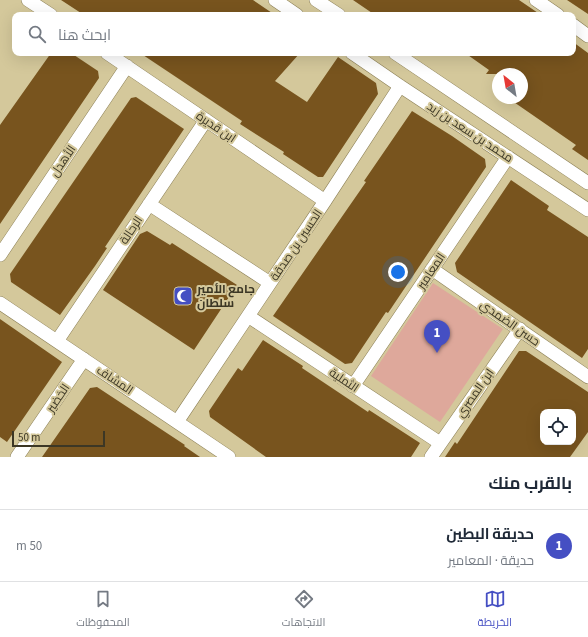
<!DOCTYPE html>
<html lang="ar">
<head>
<meta charset="utf-8">
<style>
	:root { --surface:#fff; --page:#f6f6f7; --text:#1f2937; --muted:#747a83; --line:#e0e1e3; --accent:#454fc3 }
	body { margin:0; font-family:"Source Sans 3",Cairo,sans-serif; background:var(--page); color:var(--text); direction:rtl }
	.controls { position:absolute; right:12px; bottom:12px; display:grid; overflow:hidden; border-radius:8px; box-shadow:0 4px 16px #0002 }
	.controls button { width:36px; height:36px; display:grid; place-items:center; padding:0; border:0; border-bottom:1px solid var(--line); background:var(--surface); color:var(--text); font:20px sans-serif }
	.compass { position:absolute; left:492px; top:68px; width:36px; height:36px; border-radius:50%; background:var(--surface); box-shadow:0 4px 16px #0002; rotate:329deg }
	.scale { position:absolute; left:12px; bottom:10px; width:93px; box-sizing:border-box; padding-left:4px; border:2px solid #3c3725; border-top:0; font-size:11px; line-height:14px; white-space:nowrap; color:#3c3725; -webkit-text-stroke:3px #d4c89b; paint-order:stroke }
	.you { position:absolute; left:398px; top:272px; width:14px; height:14px; margin:-10px; border:3px solid #fff; border-radius:50%; background:#1a73e8; box-shadow:0 0 0 6px #1a73e833 }
	.badge { display:grid; place-items:center; width:26px; height:26px; border-radius:50%; background:var(--accent); color:#fff; font-size:13px; font-weight:700 }
	.pin { position:absolute; translate:-50% -33px; filter:drop-shadow(0 1px 2px #0008) }
	.pin::after { content:''; position:absolute; top:21px; width:14px; height:12px; background:inherit; clip-path:polygon(0 0,100% 0,50% 100%) }
	.list { margin:0; padding:0; list-style:none }
	h2 { display:flex; justify-content:space-between; align-items:center; height:52px; margin:0; padding:0 16px; font-size:17px }
	h2 small { font-size:13px; font-weight:400; color:var(--muted) }
	.list li { display:grid; grid-template-columns:26px 1fr auto; gap:12px; align-items:center; box-sizing:border-box; height:72px; padding:0 16px; border-top:1px solid var(--line) }
	.list b { display:block; font-size:15px; white-space:nowrap }
	.list p { margin:0; font-size:13px; white-space:nowrap; color:var(--muted) }
	.list em { font-size:13px; font-style:normal; color:var(--muted) }
	.icon { flex:none; width:22px; height:22px; fill:none; stroke:currentColor; stroke-width:2; stroke-linecap:round; stroke-linejoin:round }
	.map { position:relative; flex:none; width:588px; height:457px; overflow:hidden; direction:ltr }
	.search { position:absolute; background:var(--surface); box-shadow:0 4px 16px #0002; left:12px; right:12px; top:12px; height:44px; display:flex; align-items:center; gap:10px; box-sizing:border-box; padding:0 14px; border-radius:8px; color:var(--muted); font-size:15px }
	.sheet { height:124px; background:var(--surface) }
	nav { display:flex; justify-content:space-around; align-items:center; box-sizing:border-box; height:56px; border-top:1px solid var(--line); background:var(--surface); font-size:11px; color:var(--muted) }
	nav a { display:grid; justify-items:center; gap:2px }
	nav .on { color:var(--accent) }
	.map>svg:first-child { display:block }
	.green { fill:#dea89b }
	.building { fill:#78541e; fill-rule:evenodd }
	.lines { fill:none; stroke-linecap:round; stroke-linejoin:round }
	.street-casing { stroke:#8b7f55; stroke-width:14 }
	.street { stroke:#fff; stroke-width:13 }
	.labels { text-anchor:middle; stroke-width:4; stroke-linejoin:round; paint-order:stroke }
	.street-label { font-size:12px; fill:#3c3725; stroke:#d4c89b }
	.poi-label { font-size:12px; font-weight:bold; fill:#3c3725; stroke:#d4c89b; text-anchor:start }
</style>
</head>
<body>
<div class="map">
<svg width="588" height="457" viewBox="0 0 588 457">
	<rect width="100%" height="100%" fill="#d4c89b"/>
	<path class="green" d="M433,283L503,329L440,422L371,376Z"/>
	<path class="building" d="M61,0H253L275,15H84Z
		M353,0H519L541,15H375Z
		M567,0H588V14Z
		M573,42L588,53V160L572,149L576,145L508,98H522V74H486L489,70L465,53H573Z
		M51,53H71L98,71L99,78L0,224V125Z
		M140,53H300L275,81L307,102L338,57L376,83L378,94L323,177H318L283,154L284,152L240,124L242,121Z
		M136,97L184,129L105,247L107,248L95,266L60,315L11,282L10,274L131,98Z
		M412,111L452,136L485,159L486,167L388,313L386,312L352,363L345,364L273,316L366,182L364,181Z
		M511,180L549,206L547,210L588,237V349L582,358L457,272L455,263Z
		M147,231L170,245L172,243L237,285L194,350L103,290L140,234Z
		M0,319L62,362L7,442L0,437Z
		M263,340L303,366L302,368L368,412L369,410L420,443L411,457H266L210,417L209,411L238,368L242,371Z
		M519,351H526L588,392V432L570,457H445L455,442L457,444ZM543,412H573V442H543Z
		M97,387L185,445L184,446L200,457H42L90,388Z"/>
	<g class="lines">
		<defs>
			<path id="street" d="M28,0L51,15
				M275,0L297,15
				M316,0L339,15
				M536,0L558,15
				M573,25L588,36
				M107,53L325,201
				M352,53L400,86L588,210
				M395,53L588,183
				M149,204L270,283
				M0,255L127,66
				M432,269L588,377
				M0,303L229,457
				M248,316L440,443
				M57,341L206,120
				M353,386L508,157
				M177,422L325,201L400,86
				M17,457L84,359
				M431,457L520,329"/>
		</defs>
		<use href="#street" class="street-casing"/>
		<use href="#street" class="street"/>
	</g>
	<defs>
		<symbol id="mosque-square" viewBox="-11 -11 22 22"><rect x="-9" y="-9" width="18" height="18" rx="4" fill="#454fc3" stroke="#d4c89b"/><path d="M3.5-4.9A6 6 0 1 0 3.5 4.9A5 5 0 1 1 3.5-4.9Z" fill="#fff"/></symbol>
	</defs>
	<g fill-rule="evenodd">
		<use href="#mosque-square" x="172" y="285" width="22" height="22"/>
	</g>
	<g class="labels">
		<g class="street-label">
			<text transform="translate(216 127) rotate(34)" y="4">ابن قديرة</text>
			<text transform="translate(470 132) rotate(33)" y="4">محمد بن سعد بن زيد</text>
			<text transform="translate(63 161) rotate(-56)" y="4">الأهدل</text>
			<text transform="translate(131 230) rotate(-56)" y="4">الرحالة</text>
			<text transform="translate(296 245) rotate(-56)" y="4">الحسين بن صدقة</text>
			<text transform="translate(431 271) rotate(-56)" y="4">المعامير</text>
			<text transform="translate(510 323) rotate(35)" y="4">حسن الضمدي</text>
			<text transform="translate(115 380) rotate(34)" y="4">المشاف</text>
			<text transform="translate(344 380) rotate(34)" y="4">الثملية</text>
			<text transform="translate(475 393) rotate(-55)" y="4">ابن المصري</text>
			<text transform="translate(58 398) rotate(-56)" y="4">الخضير</text>
		</g>
		<g class="poi-label">
			<text x="197" y="293">جامع الأمير<tspan x="197" dy="14">سلطان</tspan></text>
		</g>
	</g>
</svg>
<div class="controls">
<button><svg class="icon" aria-label="locate" viewBox="0 0 24 24"><circle cx="12" cy="12" r="6"/><path d="M12 2v4M12 18v4M2 12h4M18 12h4"/></svg></button>
</div>
<svg class="compass" viewBox="-18 -18 36 36"><path d="M0-13l5 13h-10z" fill="#e53935"/><path d="M0 13l5-13h-10z" fill="#747a83"/></svg>
<div class="scale">50 m</div>
<div class="you"></div>
<div class="pin badge" style="left:437px;top:353px">1</div>
<div class="search"><svg class="icon" aria-label="search" viewBox="0 0 24 24"><circle cx="10" cy="10" r="6"/><path d="M15 15l6 6"/></svg>ابحث هنا</div>
</div>
<section class="sheet">
<h2>بالقرب منك<small></small></h2>
<ul class="list">
<li><span class="badge">1</span><div><b>حديقة البطين</b><p>حديقة · المعامير</p></div><em>50 m</em></li>
</ul>
</section>
<nav>
<a class="on"><svg class="icon" aria-label="map" viewBox="0 0 24 24"><path d="M3 6l6-2 6 2 6-2v14l-6 2-6-2-6 2zM9 4v14M15 6v14"/></svg>الخريطة</a>
<a><svg class="icon" aria-label="directions" viewBox="0 0 24 24"><path d="M12 3l9 9-9 9-9-9zM9 14v-3h6M13 9l2 2-2 2"/></svg>الاتجاهات</a>
<a><svg class="icon" aria-label="saved" viewBox="0 0 24 24"><path d="M7 4h10v16l-5-4-5 4z"/></svg>المحفوظات</a>
</nav>
</body>
</html>
